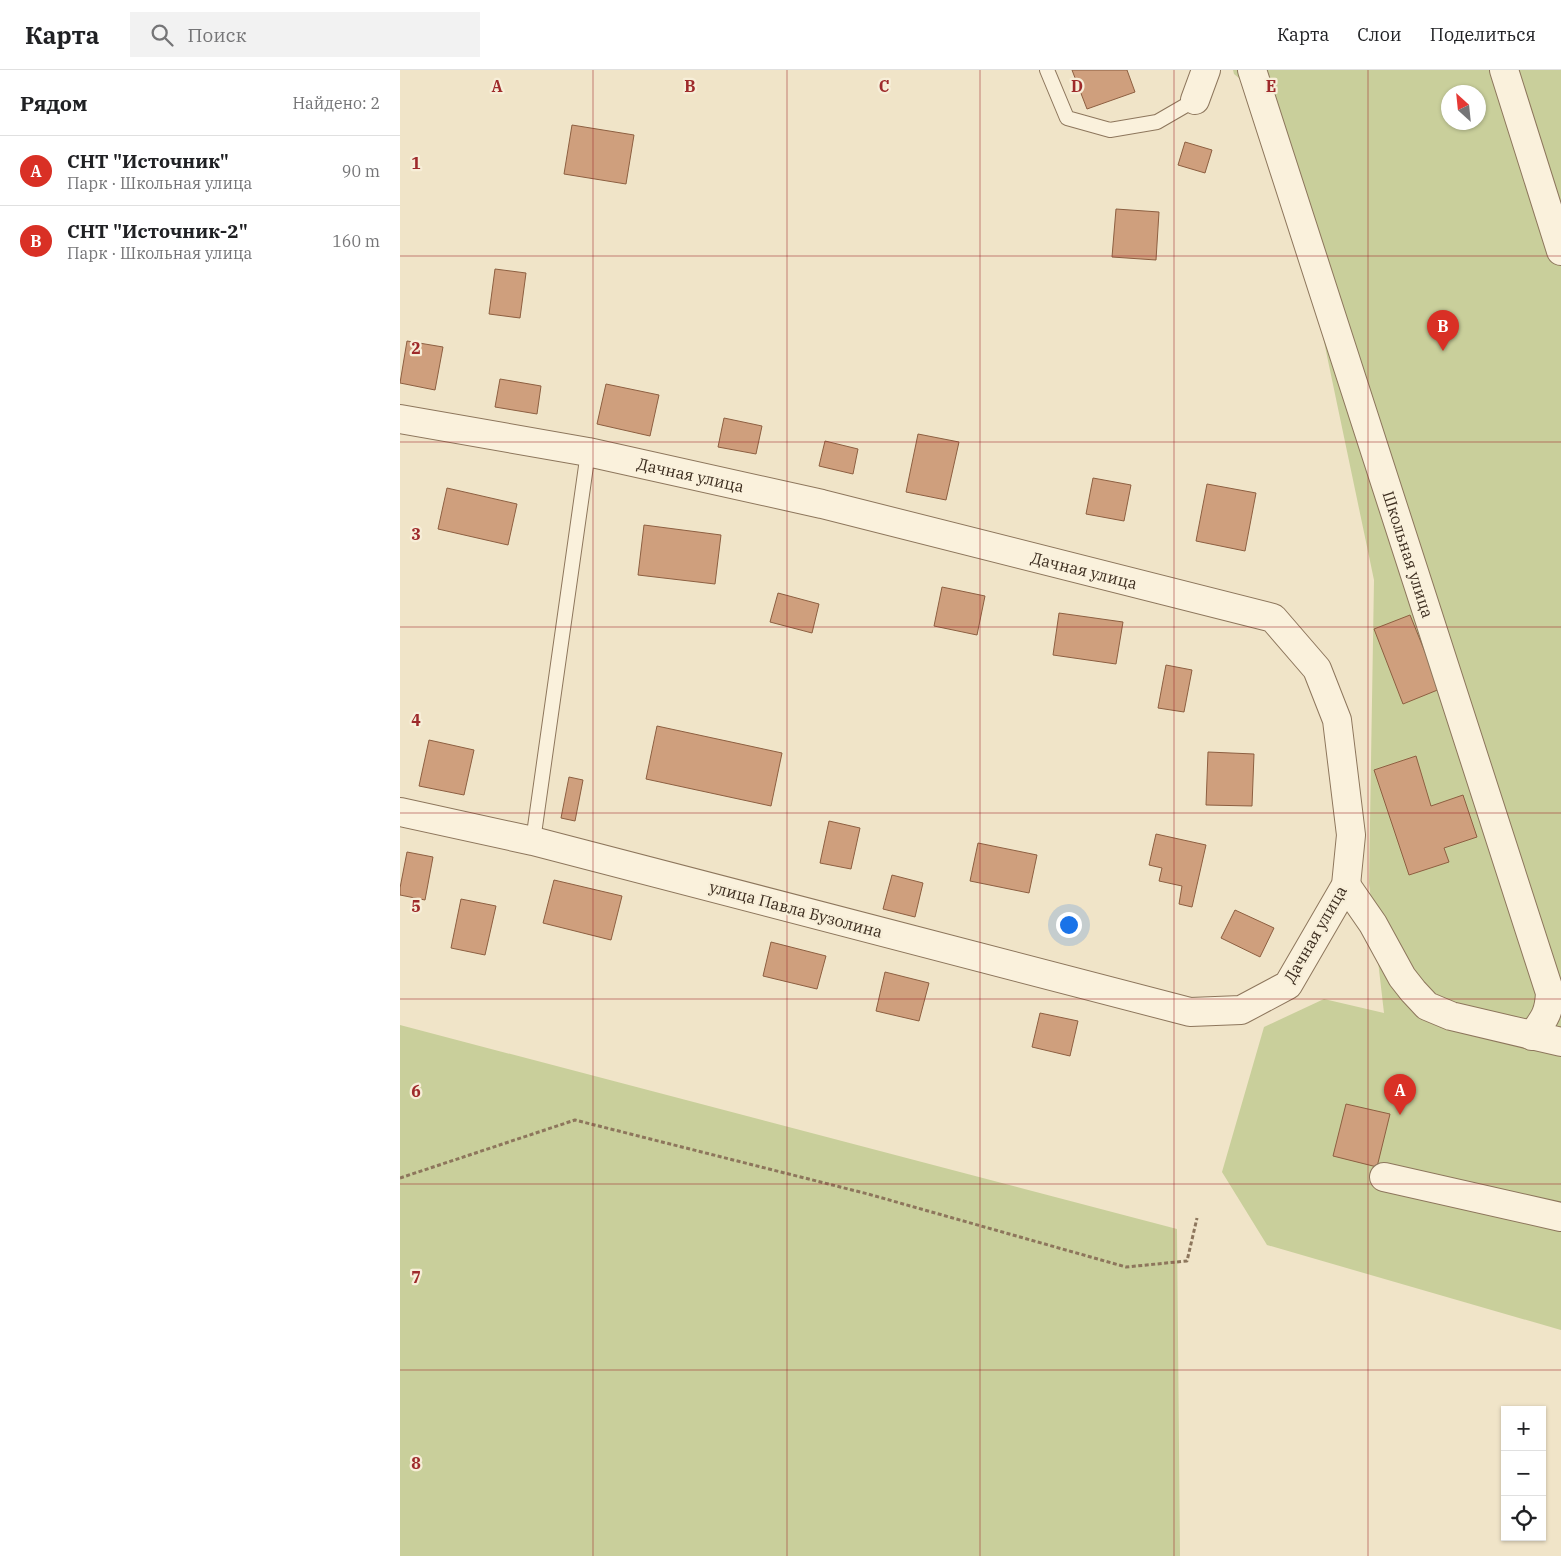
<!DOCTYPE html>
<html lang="ru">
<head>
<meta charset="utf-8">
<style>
	:root { --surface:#fff; --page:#f2f2f2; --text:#202124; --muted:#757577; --line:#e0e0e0; --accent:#d93025 }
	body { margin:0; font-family:"IBM Plex Serif",serif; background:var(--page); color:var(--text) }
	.controls { position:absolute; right:15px; bottom:15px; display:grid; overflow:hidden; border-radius:0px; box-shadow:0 1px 4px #0004 }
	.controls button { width:45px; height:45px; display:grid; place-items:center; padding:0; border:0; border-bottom:1px solid var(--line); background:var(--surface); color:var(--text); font:25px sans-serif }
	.compass { position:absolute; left:1041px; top:15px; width:45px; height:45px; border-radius:50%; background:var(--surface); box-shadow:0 1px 4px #0004; rotate:333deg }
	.you { position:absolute; left:668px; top:854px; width:18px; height:18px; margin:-12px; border:4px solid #fff; border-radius:50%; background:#1a73e8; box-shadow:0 0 0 8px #1a73e833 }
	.badge { display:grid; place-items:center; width:32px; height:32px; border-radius:50%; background:var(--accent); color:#fff; font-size:16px; font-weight:700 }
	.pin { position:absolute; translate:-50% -41px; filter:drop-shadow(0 1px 2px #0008) }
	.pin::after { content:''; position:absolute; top:26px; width:18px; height:15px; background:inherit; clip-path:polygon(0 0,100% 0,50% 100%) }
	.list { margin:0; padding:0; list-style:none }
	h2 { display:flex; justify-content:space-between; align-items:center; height:65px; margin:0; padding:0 20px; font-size:21px }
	h2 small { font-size:16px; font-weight:400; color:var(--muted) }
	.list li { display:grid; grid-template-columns:32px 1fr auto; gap:15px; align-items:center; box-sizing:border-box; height:70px; padding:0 20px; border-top:1px solid var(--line) }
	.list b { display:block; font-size:19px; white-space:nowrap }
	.list p { margin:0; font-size:16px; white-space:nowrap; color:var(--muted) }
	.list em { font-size:16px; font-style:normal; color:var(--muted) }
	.icon { flex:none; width:28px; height:28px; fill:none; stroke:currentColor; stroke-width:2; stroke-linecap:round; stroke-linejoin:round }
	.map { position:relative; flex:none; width:1161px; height:1486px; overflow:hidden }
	header { display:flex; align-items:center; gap:30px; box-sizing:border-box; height:70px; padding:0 25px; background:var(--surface); border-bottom:1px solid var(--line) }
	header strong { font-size:24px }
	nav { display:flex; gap:28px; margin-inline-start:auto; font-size:18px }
	.search { width:350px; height:45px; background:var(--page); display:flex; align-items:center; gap:12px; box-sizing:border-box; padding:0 18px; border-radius:0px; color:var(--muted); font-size:19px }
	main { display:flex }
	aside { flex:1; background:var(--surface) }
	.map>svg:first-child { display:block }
	.green { fill:#c9cf9b; fill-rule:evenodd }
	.building { fill:#cf9f7d; stroke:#8d5f41 }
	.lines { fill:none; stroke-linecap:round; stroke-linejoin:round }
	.service-casing { stroke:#8d765c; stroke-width:16 }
	.minor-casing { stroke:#8d765c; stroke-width:30 }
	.path { stroke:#8d765c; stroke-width:3; stroke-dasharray:4 2.5; stroke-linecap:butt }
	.service { stroke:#faf1dc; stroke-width:14 }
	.minor { stroke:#faf1dc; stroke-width:28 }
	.grid { fill:none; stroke:#9e2a2b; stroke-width:1; stroke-opacity:0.55 }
	.labels { text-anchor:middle; stroke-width:4.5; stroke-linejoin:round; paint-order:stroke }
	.street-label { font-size:16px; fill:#3d2e20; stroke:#f7eed8 }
	.grid-label { font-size:16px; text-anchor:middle; font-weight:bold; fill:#9e2a2b; stroke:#f7eed8; stroke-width:4.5; stroke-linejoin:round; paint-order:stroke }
</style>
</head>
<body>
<header>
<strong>Карта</strong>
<div class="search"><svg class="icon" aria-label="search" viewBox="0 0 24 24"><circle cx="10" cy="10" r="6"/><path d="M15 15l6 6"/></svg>Поиск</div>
<nav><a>Карта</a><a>Слои</a><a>Поделиться</a></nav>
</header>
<main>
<aside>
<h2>Рядом<small>Найдено: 2</small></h2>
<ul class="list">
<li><span class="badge">A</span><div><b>СНТ &quot;Источник&quot;</b><p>Парк · Школьная улица</p></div><em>90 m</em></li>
<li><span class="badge">B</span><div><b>СНТ &quot;Источник-2&quot;</b><p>Парк · Школьная улица</p></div><em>160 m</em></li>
</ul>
</aside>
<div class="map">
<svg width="1161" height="1486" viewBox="0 0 1161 1486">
	<rect width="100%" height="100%" fill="#f0e4c8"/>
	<path class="green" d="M833,0H1161V1260L867,1175L822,1102L864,957L924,929L984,943L969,813L974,510L875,38L834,4ZM1048,22H1078V52H1048Z
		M0,955L777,1159L780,1486H0Z"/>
	<path class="building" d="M672,0H727L735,22L687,39Z
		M172,55L234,65L226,114L164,104Z
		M785,72L812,80L805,103L778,95Z
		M716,139L759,142L756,190L712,187Z
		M95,199L126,203L120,248L89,244Z
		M7,271L43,277L35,320L0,313Z
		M100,309L141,316L137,344L95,337Z
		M206,314L259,325L250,366L197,354Z
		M324,348L362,356L356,384L318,377Z
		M518,364L559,372L546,430L506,422Z
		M425,371L458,379L453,404L419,396Z
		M693,408L731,415L724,451L686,444Z
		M807,414L856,423L845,481L796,471Z
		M47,418L117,434L108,475L38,459Z
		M244,455L321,465L315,514L238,505Z
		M542,517L585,526L577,565L534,556Z
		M378,523L419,534L412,563L370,552Z
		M659,543L723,552L716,594L653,585Z
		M1010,545L1040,619L1003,634L974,559Z
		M766,595L792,600L784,642L758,638Z
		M257,656L382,683L371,736L246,709Z
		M29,670L74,680L64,725L19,716Z
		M808,682L854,684L852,736L806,735Z
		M1016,686L1031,736L1063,725L1077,767L1044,778L1049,792L1009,805L974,700Z
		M169,707L183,710L175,751L161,748Z
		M429,751L460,758L451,799L420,793Z
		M756,764L806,775L792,837L779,834L782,816L759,811L762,798L749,795Z
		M578,773L637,785L629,823L570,811Z
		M7,782L33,787L25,830L0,825V818Z
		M492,805L523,813L515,847L483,839Z
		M154,810L222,826L211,870L143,853Z
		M61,829L96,836L85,885L51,878Z
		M835,840L874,858L860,887L821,868Z
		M371,872L426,886L417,919L363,906Z
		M485,902L529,913L519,951L476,941Z
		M640,943L678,951L670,986L632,977Z
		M946,1034L990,1044L977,1097L933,1086Z"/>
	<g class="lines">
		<defs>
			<path id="service" d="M647,0L667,48L710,60L757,52L795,30
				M133,771L188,382"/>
			<g id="minor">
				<path id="s1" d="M852,0L1150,923C1149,944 1144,949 1132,966"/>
				<path d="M1104,0L1161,181"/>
				<path d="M795,30L806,0"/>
				<path id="s2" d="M0,349L188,382L422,434L873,548L917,599L937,650L951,765L946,815L888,915L841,940L790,942L133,771L0,742"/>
				<path d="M946,815L973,854L1002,907L1013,921L1027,936L1051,946L1161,972"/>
				<path d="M984,1107L1161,1147"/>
			</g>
		</defs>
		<use href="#service" class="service-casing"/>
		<use href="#minor" class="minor-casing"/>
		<path class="path" d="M0,1108L175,1050L468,1124L726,1197L787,1191L797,1148"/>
		<use href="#service" class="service"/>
		<use href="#minor" class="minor"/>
	</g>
	<path class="grid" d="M193,0V1486M387,0V1486M580,0V1486M774,0V1486M968,0V1486M0,186H1161M0,372H1161M0,557H1161M0,743H1161M0,929H1161M0,1114H1161M0,1300H1161"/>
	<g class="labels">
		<g class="street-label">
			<text dy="6" stroke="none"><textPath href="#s2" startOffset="296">Дачная улица</textPath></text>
			<text dy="6" stroke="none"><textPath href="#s1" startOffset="509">Школьная улица</textPath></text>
			<text dy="6" stroke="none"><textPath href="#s2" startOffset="701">Дачная улица</textPath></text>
			<text transform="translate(396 839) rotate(15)" y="6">улица Павла Бузолина</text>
			<text transform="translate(915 864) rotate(-60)" y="6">Дачная улица</text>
		</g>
	</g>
	<g class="grid-label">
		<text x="97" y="22">A</text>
		<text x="290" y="22">B</text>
		<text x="484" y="22">C</text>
		<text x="677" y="22">D</text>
		<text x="871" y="22">E</text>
		<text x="16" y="99">1</text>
		<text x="16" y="284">2</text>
		<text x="16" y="470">3</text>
		<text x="16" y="656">4</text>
		<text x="16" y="842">5</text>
		<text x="16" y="1027">6</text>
		<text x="16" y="1213">7</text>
		<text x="16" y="1399">8</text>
	</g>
</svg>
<div class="controls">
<button>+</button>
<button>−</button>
<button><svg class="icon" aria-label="locate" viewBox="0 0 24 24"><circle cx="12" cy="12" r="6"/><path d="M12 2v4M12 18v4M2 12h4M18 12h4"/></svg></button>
</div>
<svg class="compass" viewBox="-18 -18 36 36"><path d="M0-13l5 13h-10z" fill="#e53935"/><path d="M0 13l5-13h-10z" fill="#757577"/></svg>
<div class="you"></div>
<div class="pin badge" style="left:1000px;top:1045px">A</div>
<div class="pin badge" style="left:1043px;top:281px">B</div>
</div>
</main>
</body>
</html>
